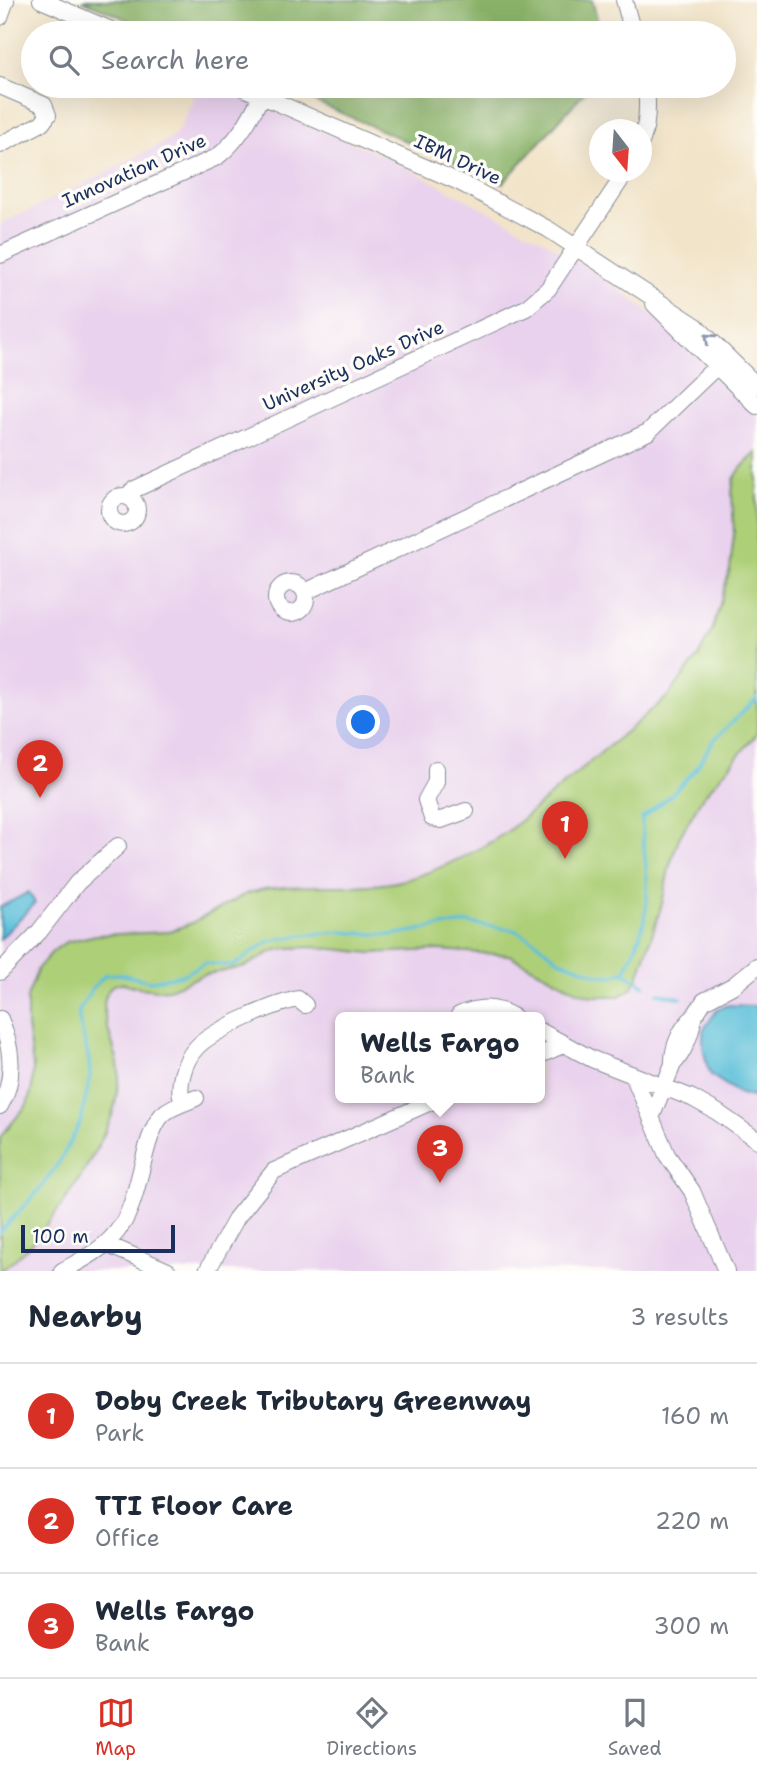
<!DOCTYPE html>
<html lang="en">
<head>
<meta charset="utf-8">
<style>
	:root { --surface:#fff; --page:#f2f2f3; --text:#1f2937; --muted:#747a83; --line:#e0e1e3; --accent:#d93025 }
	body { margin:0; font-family:"Shantell Sans",sans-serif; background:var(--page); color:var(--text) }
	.compass { position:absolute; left:589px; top:119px; width:63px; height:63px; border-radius:50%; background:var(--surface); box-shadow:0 7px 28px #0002; rotate:163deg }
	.scale { position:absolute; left:21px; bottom:18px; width:154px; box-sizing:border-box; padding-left:7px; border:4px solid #1b2f5e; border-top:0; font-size:19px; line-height:24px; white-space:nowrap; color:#1b2f5e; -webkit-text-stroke:5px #fdfcf7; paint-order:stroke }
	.you { position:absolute; left:364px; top:723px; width:24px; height:24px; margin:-18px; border:5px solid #fff; border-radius:50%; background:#1a73e8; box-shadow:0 0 0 10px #1a73e833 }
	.badge { display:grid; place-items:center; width:46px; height:46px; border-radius:50%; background:var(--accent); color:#fff; font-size:23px; font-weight:700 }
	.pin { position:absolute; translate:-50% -58px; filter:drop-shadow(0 2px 4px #0008) }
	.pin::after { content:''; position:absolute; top:37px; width:24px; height:21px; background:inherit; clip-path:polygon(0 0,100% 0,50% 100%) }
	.popup { position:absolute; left:335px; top:1012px; width:210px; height:91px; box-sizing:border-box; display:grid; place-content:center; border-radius:10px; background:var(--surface); filter:drop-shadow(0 2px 5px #0005); font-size:23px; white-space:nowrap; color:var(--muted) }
	.popup b { font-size:26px; color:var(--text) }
	.popup::after { content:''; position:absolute; left:50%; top:100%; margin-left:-14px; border:14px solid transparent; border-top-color:var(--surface) }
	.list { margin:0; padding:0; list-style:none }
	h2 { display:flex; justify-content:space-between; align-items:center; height:91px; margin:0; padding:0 28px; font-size:30px }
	h2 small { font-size:23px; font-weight:400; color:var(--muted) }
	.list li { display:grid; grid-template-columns:46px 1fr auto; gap:21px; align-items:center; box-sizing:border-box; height:105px; padding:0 28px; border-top:2px solid var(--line) }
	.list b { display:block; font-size:26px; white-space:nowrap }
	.list p { margin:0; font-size:23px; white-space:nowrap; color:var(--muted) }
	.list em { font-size:23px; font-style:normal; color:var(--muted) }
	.icon { flex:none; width:38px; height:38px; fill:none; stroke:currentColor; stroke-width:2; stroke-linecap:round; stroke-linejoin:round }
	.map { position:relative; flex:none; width:757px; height:1271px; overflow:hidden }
	.search { position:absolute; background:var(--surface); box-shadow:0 7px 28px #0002; left:21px; right:21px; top:21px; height:77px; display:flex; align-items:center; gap:18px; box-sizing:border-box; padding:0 24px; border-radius:38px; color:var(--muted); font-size:26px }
	.sheet { height:406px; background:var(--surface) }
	nav { display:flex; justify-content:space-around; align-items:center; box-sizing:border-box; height:98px; border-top:2px solid var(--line); background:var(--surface); font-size:19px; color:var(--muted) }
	nav a { display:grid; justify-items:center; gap:4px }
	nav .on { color:var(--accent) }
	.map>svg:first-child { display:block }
	.built { fill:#e9d2ed; fill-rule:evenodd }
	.green { fill:#adcf77; stroke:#647f6a; stroke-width:2 }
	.forest { fill:#8ab268; stroke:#527063; stroke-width:2 }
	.water { fill:#5bbfd9; stroke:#3b779c; stroke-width:2 }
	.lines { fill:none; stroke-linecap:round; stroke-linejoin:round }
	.stream { stroke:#5bbfd9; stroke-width:3.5 }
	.minor-casing { stroke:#868a94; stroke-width:18 }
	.minor { stroke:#fff; stroke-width:16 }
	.oneway { stroke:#8d97ae }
	.labels { text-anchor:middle; stroke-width:7; stroke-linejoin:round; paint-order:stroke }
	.street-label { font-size:19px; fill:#1b2f5e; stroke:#fdfcf7 }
</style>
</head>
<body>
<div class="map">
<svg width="757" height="1271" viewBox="0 0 757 1271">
	<rect width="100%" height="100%" fill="#fdfcf7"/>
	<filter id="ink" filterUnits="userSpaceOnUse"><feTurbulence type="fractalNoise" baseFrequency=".0143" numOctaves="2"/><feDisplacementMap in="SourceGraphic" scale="14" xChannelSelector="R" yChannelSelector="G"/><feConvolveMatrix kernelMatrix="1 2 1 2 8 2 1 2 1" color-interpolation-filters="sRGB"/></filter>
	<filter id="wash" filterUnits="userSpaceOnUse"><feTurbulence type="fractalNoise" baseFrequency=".00686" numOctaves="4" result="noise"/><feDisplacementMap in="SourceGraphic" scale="28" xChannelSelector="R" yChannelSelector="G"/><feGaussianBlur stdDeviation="1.57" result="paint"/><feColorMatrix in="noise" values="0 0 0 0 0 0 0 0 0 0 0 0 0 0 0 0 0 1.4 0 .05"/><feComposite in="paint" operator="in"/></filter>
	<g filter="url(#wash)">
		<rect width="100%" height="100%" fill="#f2e4c9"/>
		<path class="built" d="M198,86H213L386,157L547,242L611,283L659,320L734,390L757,415V452L741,468L732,505L734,534L730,569L713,628L698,657L667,697L508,831L482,849L422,873L387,884L264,889L246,894L192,923L167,932L82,937L27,998V1027L33,1066L32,1088L27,1105L0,1137V224L88,182L168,140L180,129Z
			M757,734V1271H1L22,1253L55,1212L80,1176L109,1123L120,1074L105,1012V998L113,985L123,983L141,988L157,990L169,989L203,975L222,972L257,961L273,951L287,948L314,947L371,953L439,950L509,955L591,996L638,978L662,904L669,868L679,838L702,798ZM340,1017H540V1097H340Z"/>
		<path class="green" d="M757,452V734L702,798L679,838L669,868L662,904L638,978L631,989L619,996H591L577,991L509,955L439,950L371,953L314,947L287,948L273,951L244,967L203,975L169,989L157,990L140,988L123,983L113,985C89,1005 122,1052 119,1078C117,1093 115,1111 108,1125C89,1169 40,1245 0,1271V1137L27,1105L32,1088L33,1066L27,1027V998L38,968L53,951L66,942L96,935L167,932L192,923L246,894L264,889C303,884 344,888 383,884C421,880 477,852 508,831L667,697L698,657L713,628L730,569L734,534L732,492L734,479L741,468Z"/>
		<path class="forest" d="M82,0H592L601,33H158Z
			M279,86H590L503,183Z"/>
		<path class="water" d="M29,892L35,903L0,939V907Z
			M728,1005L757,1006V1098L740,1094L711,1075L707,1065L703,1047V1030L717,1010Z"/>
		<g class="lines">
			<path class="stream" d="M624,972L645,986
				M658,993L681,998
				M0,1232L40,1189L60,1161L81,1121L90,1077L89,1059L79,1019V1011L91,990L105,975L119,974L151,981L182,975L205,963L233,966L269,941L302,935L339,932L392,935L442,926L469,923L514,930L535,941L559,960L599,975L612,976L624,972C636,950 645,926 647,900C649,873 642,846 642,818L670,796L695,770L713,741L757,698"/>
		</g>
	</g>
	<g filter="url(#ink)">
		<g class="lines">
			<defs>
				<path id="minor" d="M41,0L118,33
					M624,0L633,33
					M0,17L6,0
					M0,86L44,105L48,115L42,123L0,145
					M239,86L459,182L548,229L696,326L757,386
					M642,140C648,122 648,105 646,86
					M0,255L217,157C238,141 251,118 261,96
					M654,304L757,406
					M109 510a14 14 0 1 1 28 0a14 14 0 1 1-28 0Z
					M127,497L133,490L526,308L548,289L626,172
					M276 598a15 15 0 1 1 30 0a15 15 0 1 1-30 0Z
					M305,592L648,432L720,363H724L736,374
					M436,769V782L426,800L432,818L441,820L466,811
					M0,972L39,932L77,883L118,846
					M459,1015C480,1006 494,1006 514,1017
					M693,1018L704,1001L734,985L757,966
					M0,1019C12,1046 16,1079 0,1106
					M540,1031L592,1059L692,1098L717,1112L757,1140
					M540,1055L558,1047L561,1043
					M633,1075L667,1155L692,1191L726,1271
					M183,1103C176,1087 184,1061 196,1048C212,1030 274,1004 298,999L305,1005
					M651,1118L673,1064C672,1049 681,1027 693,1018C692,1033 683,1054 673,1064
					M106,1244L168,1271
					M62,1271C84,1259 107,1248 121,1226C141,1197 142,1138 162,1115C171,1106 185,1103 196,1098
					M207,1271L237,1217L274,1171L442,1097"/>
			</defs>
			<use href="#minor" class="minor-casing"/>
			<use href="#minor" class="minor"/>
		</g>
		<defs><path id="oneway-chevron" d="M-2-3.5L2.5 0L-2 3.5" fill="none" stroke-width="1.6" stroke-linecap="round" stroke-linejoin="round" transform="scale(1.75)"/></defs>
		<use class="oneway" href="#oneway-chevron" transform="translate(709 338) rotate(-137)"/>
	</g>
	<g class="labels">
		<g class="street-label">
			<text transform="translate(458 159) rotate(25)" y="7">IBM Drive</text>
			<text transform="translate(134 170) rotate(-24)" y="7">Innovation Drive</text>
			<text transform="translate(353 365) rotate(-24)" y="7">University Oaks Drive</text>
		</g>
	</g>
</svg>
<svg class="compass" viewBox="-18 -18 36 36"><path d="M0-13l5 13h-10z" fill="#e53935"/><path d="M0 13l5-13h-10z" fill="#747a83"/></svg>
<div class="scale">100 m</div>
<div class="you"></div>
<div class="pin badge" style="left:565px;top:859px">1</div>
<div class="pin badge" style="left:40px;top:798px">2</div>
<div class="pin badge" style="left:440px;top:1183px">3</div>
<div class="popup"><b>Wells Fargo</b>Bank</div>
<div class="search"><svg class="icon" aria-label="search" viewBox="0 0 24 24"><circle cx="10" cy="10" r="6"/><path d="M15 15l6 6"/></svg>Search here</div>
</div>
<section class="sheet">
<h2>Nearby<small>3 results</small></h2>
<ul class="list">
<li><span class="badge">1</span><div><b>Doby Creek Tributary Greenway</b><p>Park</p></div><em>160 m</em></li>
<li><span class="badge">2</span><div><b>TTI Floor Care</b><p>Office</p></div><em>220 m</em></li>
<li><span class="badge">3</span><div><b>Wells Fargo</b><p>Bank</p></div><em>300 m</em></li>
</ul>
</section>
<nav>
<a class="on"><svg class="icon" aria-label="map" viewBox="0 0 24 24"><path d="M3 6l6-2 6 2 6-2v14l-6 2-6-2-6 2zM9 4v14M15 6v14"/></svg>Map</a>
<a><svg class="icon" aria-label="directions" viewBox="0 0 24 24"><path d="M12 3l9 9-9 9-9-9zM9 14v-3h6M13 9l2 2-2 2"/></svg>Directions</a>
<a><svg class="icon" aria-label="saved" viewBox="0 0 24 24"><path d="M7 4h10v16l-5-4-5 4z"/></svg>Saved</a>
</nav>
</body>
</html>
